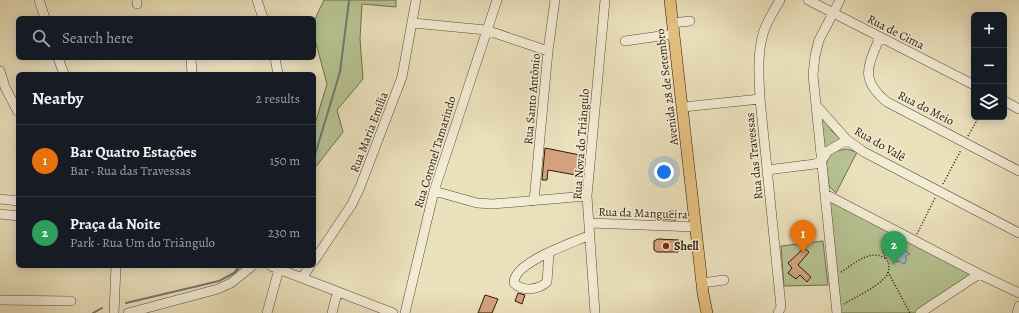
<!DOCTYPE html>
<html lang="en">
<head>
<meta charset="utf-8">
<style>
	:root { --surface:#171b24; --page:#242831; --text:#f1f3f6; --muted:#9ea1a6; --line:#363941; --accent:#7c3aed }
	body { margin:0; font-family:Alegreya,serif; background:var(--page); color:var(--text) }
	.controls { position:absolute; right:12px; top:12px; display:grid; overflow:hidden; border-radius:6px; box-shadow:0 2px 10px #0003 }
	.controls button { width:36px; height:36px; display:grid; place-items:center; padding:0; border:0; border-bottom:1px solid var(--line); background:var(--surface); color:var(--text); font:20px sans-serif }
	.you { position:absolute; left:664px; top:172px; width:14px; height:14px; margin:-10px; border:3px solid #fff; border-radius:50%; background:#1a73e8; box-shadow:0 0 0 6px #1a73e833 }
	.badge { display:grid; place-items:center; width:26px; height:26px; border-radius:50%; background:var(--accent); color:#fff; font-size:13px; font-weight:700 }
	.pin { position:absolute; translate:-50% -33px; filter:drop-shadow(0 1px 2px #0008) }
	.pin::after { content:''; position:absolute; top:21px; width:14px; height:12px; background:inherit; clip-path:polygon(0 0,100% 0,50% 100%) }
	.list { margin:0; padding:0; list-style:none }
	h2 { display:flex; justify-content:space-between; align-items:center; height:52px; margin:0; padding:0 16px; font-size:17px }
	h2 small { font-size:13px; font-weight:400; color:var(--muted) }
	.list li { display:grid; grid-template-columns:26px 1fr auto; gap:12px; align-items:center; box-sizing:border-box; height:72px; padding:0 16px; border-top:1px solid var(--line) }
	.list b { display:block; font-size:15px; white-space:nowrap }
	.list p { margin:0; font-size:13px; white-space:nowrap; color:var(--muted) }
	.list em { font-size:13px; font-style:normal; color:var(--muted) }
	.icon { flex:none; width:22px; height:22px; fill:none; stroke:currentColor; stroke-width:2; stroke-linecap:round; stroke-linejoin:round }
	.map { position:relative; flex:none; width:1019px; height:313px; overflow:hidden }
	.search { position:absolute; background:var(--surface); box-shadow:0 2px 10px #0003; left:16px; top:16px; width:300px; height:44px; display:flex; align-items:center; gap:10px; box-sizing:border-box; padding:0 14px; border-radius:6px; color:var(--muted); font-size:15px }
	.panel { position:absolute; background:var(--surface); box-shadow:0 2px 10px #0003; left:16px; top:72px; width:300px; height:196px; border-radius:6px }
	.map>svg:first-child { display:block }
	.green { fill:#b6c392; stroke:#716e4e }
	.water { fill:#9fbabe; stroke:#717976 }
	.lines { fill:none; stroke-linecap:round; stroke-linejoin:round }
	.stream { stroke:#717976; stroke-width:2 }
	.building { fill:#d4a27d; stroke:#2c1809 }
	.minor-casing { stroke:#5c4a36; stroke-width:10 }
	.major-casing { stroke:#2c1809; stroke-width:12 }
	.path { stroke:#2c1809; stroke-width:1.5; stroke-dasharray:1 2; stroke-linecap:butt }
	.minor { stroke:#f2ecd4; stroke-width:9 }
	.major { stroke:#e6c07e; stroke-width:11 }
	.poi-dot { fill:#8f2418; stroke:#f2ecd4; stroke-width:1.5 }
	.labels { text-anchor:middle; stroke-width:3; stroke-linejoin:round; paint-order:stroke }
	.street-label { font-size:12px; fill:#2c1809; stroke:#f2ecd4 }
	.poi-label { font-size:12px; font-weight:bold; fill:#2c1809; stroke:#f2ecd4; text-anchor:start }
</style>
</head>
<body>
<div class="map">
<svg width="1019" height="313" viewBox="0 0 1019 313">
	<rect width="100%" height="100%" fill="#ebe1bd"/>
	<filter id="stains"><feTurbulence type="fractalNoise" baseFrequency=".005" numOctaves="4"/><feColorMatrix values="0 0 0 0 .2 0 0 0 0 .09 0 0 0 0 .02 0 0 0 .5 -.17"/></filter>
	<radialGradient id="worn" r=".72"><stop offset=".6" stop-color="#630" stop-opacity="0"/><stop offset="1" stop-color="#630" stop-opacity=".3"/></radialGradient>
	<path class="green" d="M324,0H396V7L362,4L360,39L363,79L337,110L343,132L314,169V127L327,84L314,36V21Z
		M820,112L832,131L842,141L823,152Z
		M847,149L857,152L836,193L829,186C826,165 821,152 847,149Z
		M828,198L974,275L916,313H839Z
		M823,241L828,285L784,286L781,246Z"/>
	<path class="water" d="M904,250L910,254L906,256V262L904,264L899,261L897,262L892,253L896,251L899,254Z"/>
	<g class="lines">
		<path class="stream" d="M314,158L340,72L349,1
			M126,303L219,281L234,273L240,266
			M93,313L102,308"/>
	</g>
	<path class="building" d="M545,148L580,155L576,175L548,170L547,180H542Z
		M675,211L676,220L655,219L654,213Z
		M658,239L679,240L678,252H657L654,250V241Z
		M804,248L809,252L798,265L811,277L807,282L800,275L796,279L788,273L792,268L788,263Z
		M518,293L525,295L522,304L515,301Z
		M485,295L498,299L492,313H478Z"/>
	<g class="lines">
		<defs>
			<path id="minor" d="M39,0L45,18
				M137,0V4
				M257,0L263,18
				M808,0L974,85
				M840,0L819,40L815,56L813,75L816,105L847,140L864,152L1019,233
				M413,23L486,30L548,51
				M672,23L690,21
				M880,37C868,66 859,79 887,102L1019,171
				M625,41L674,34
				M58,58L64,74
				M191,58L192,74
				M275,58L278,74
				M0,71L5,87L18,112
				M1004,101L1019,109
				M816,105L837,313
				M683,107L760,99
				M767,170L815,164L822,160L828,151L847,140
				M434,191L477,203L493,204L587,196
				M825,194L979,274L1019,293
				M0,199L18,201
				M534,201L548,51L555,0
				M0,214L18,216
				M590,223L696,227
				M549,253L547,282C538,290 523,292 514,283C513,262 573,243 590,235
				M314,261L352,204L360,187L402,77L416,0
				M271,266L393,313
				M302,278L310,266
				M702,283L724,280
				M0,300L71,301
				M114,313L116,266
				M128,313L218,289L231,283L252,266
				M267,313L279,269
				M332,313L337,293
				M405,313L434,191L497,0
				M595,313L587,196L605,0
				M778,313L781,307L760,99C759,77 757,55 763,34C766,22 774,11 780,0
				M920,313L979,274
				M1017,313L1019,306"/>
			<path id="major" d="M670,0L703,293L707,313"/>
		</defs>
		<use href="#minor" class="minor-casing"/>
		<use href="#major" class="major-casing"/>
		<path class="path" d="M968,136L979,117
			M943,184L961,150
			M917,234L935,198
			M841,272C854,264 869,249 885,258
			M888,272L910,313
			M844,304C854,298 886,283 888,272C893,257 875,256 886,235"/>
		<use href="#minor" class="minor"/>
		<use href="#major" class="major"/>
	</g>
	<circle class="poi-dot" cx="666" cy="246" r="4"/>
	<g class="labels">
		<g class="street-label">
			<text transform="translate(896 32) rotate(27)" y="4">Rua de Cima</text>
			<text transform="translate(667 87) rotate(-97)" y="4">Avenida 28 de Setembro</text>
			<text transform="translate(532 99) rotate(-85)" y="4">Rua Santo Antônio</text>
			<text transform="translate(926 108) rotate(27)" y="4">Rua do Meio</text>
			<text transform="translate(369 132) rotate(-69)" y="4">Rua Maria Emília</text>
			<text transform="translate(581 144) rotate(-86)" y="4">Rua Nova do Triângulo</text>
			<text transform="translate(880 144) rotate(30)" y="4">Rua do Valê</text>
			<text transform="translate(435 152) rotate(-73)" y="4">Rua Coronel Tamarindo</text>
			<text transform="translate(754 156) rotate(-96)" y="4">Rua das Travessas</text>
			<text transform="translate(643 213) rotate(2)" y="4">Rua da Mangueira</text>
		</g>
		<g class="poi-label">
			<text x="674" y="250">Shell</text>
		</g>
	</g>
	<rect width="100%" height="100%" filter="url(#stains)"/>
	<rect width="100%" height="100%" fill="url(#worn)"/>
</svg>
<div class="controls">
<button>+</button>
<button>−</button>
<button><svg class="icon" aria-label="layers" viewBox="0 0 24 24"><path d="M12 4l9 5-9 5-9-5zM3 14l9 5 9-5"/></svg></button>
</div>
<div class="you"></div>
<div class="pin badge" style="left:803px;top:253px;background:#e8710a">1</div>
<div class="pin badge" style="left:894px;top:264px;background:#2e9e5b">2</div>
<div class="search"><svg class="icon" aria-label="search" viewBox="0 0 24 24"><circle cx="10" cy="10" r="6"/><path d="M15 15l6 6"/></svg>Search here</div>
<section class="panel">
<h2>Nearby<small>2 results</small></h2>
<ul class="list">
<li><span class="badge" style="background:#e8710a">1</span><div><b>Bar Quatro Estações</b><p>Bar · Rua das Travessas</p></div><em>150 m</em></li>
<li><span class="badge" style="background:#2e9e5b">2</span><div><b>Praça da Noite</b><p>Park · Rua Um do Triângulo</p></div><em>230 m</em></li>
</ul>
</section>
</div>
</body>
</html>
